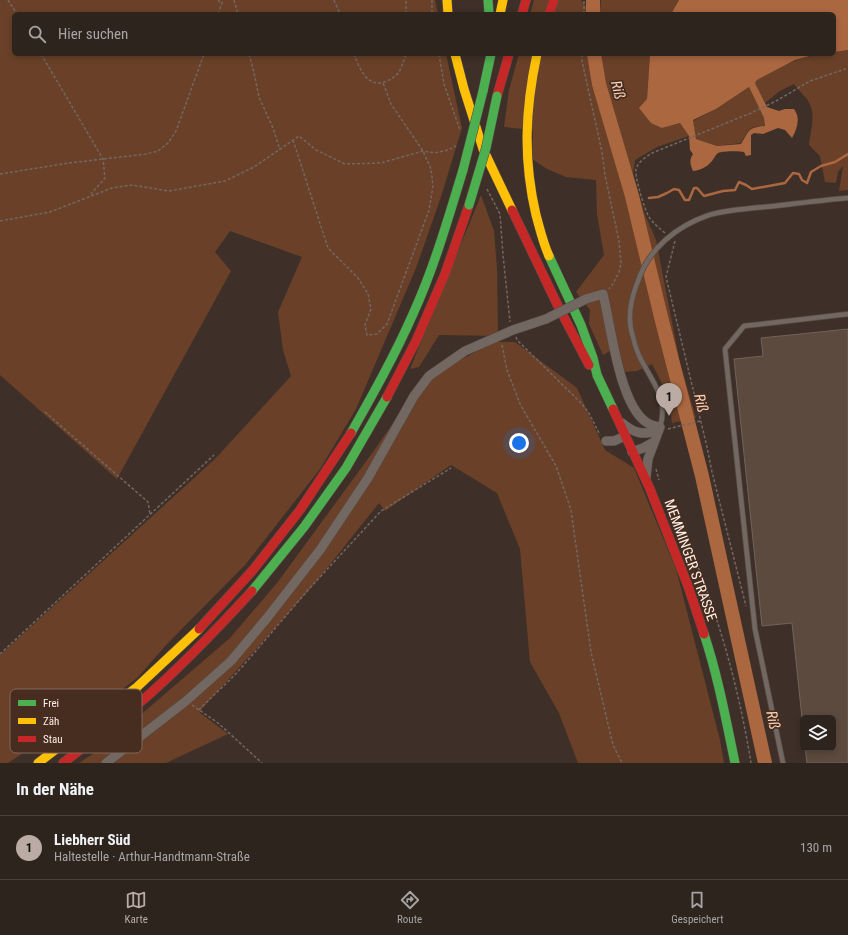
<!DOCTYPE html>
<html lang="de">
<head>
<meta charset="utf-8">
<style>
	:root { --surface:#2e241e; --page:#3a302b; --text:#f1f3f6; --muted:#a7a4a4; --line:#49413c; --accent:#baaca5 }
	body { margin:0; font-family:"Roboto Condensed",sans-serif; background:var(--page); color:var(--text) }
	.controls { position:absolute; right:12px; bottom:12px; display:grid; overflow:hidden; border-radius:6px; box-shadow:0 2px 6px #0003 }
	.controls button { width:36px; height:36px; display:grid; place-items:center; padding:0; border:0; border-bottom:1px solid var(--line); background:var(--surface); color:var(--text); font:20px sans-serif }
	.you { position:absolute; left:519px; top:443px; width:14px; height:14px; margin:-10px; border:3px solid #fff; border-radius:50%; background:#1a73e8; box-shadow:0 0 0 6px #1a73e833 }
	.badge { display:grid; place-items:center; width:26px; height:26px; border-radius:50%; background:var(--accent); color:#111; font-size:13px; font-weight:700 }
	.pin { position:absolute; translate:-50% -33px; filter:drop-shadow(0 1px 2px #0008) }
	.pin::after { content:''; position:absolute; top:21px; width:14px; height:12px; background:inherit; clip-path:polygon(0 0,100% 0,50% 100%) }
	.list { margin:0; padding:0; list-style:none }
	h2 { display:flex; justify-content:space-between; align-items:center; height:52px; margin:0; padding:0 16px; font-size:17px }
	h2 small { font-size:13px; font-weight:400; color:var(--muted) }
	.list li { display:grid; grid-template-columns:26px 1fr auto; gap:12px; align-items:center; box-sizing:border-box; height:64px; padding:0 16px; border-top:1px solid var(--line) }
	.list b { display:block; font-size:15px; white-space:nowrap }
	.list p { margin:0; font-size:13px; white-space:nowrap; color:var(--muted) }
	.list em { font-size:13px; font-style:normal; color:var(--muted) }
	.icon { flex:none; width:22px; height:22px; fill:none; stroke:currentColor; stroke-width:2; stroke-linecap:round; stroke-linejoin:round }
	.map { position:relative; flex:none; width:848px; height:763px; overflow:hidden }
	.search { position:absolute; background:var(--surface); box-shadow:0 2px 6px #0003; left:12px; right:12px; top:12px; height:44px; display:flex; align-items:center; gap:10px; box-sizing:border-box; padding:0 14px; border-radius:6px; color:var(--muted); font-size:15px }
	.sheet { height:116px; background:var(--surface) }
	nav { display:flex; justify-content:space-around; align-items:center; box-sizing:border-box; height:56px; border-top:1px solid var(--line); background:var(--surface); font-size:11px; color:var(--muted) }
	nav a { display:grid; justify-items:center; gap:2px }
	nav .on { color:var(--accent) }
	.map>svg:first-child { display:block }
	.green { fill:#6a4028 }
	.water { fill:#ab6740; fill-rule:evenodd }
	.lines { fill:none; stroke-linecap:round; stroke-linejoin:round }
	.stream { stroke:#ab6740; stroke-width:2.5 }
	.river { stroke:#ab6740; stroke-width:14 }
	.building { fill:#5d4a3e; stroke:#70635d }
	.lane-casing { stroke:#574c45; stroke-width:6 }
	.street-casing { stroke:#574c45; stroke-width:10 }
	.fast-casing { stroke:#574c45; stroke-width:10 }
	.slow-casing { stroke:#574c45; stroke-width:10 }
	.jam-casing { stroke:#574c45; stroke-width:10 }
	.path { stroke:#726762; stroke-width:1.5; stroke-dasharray:3 2; stroke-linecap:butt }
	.lane { stroke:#726761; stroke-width:4.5 }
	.street { stroke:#726761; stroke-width:9 }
	.fast { stroke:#4caf50; stroke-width:9 }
	.slow { stroke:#ffc107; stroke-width:9 }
	.jam { stroke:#c62828; stroke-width:9 }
	.street-bridge-casing { stroke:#574c45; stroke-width:10; stroke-linecap:butt }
	.fast-bridge-casing { stroke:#574c45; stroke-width:10; stroke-linecap:butt }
	.street-bridge { stroke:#726761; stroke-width:9 }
	.fast-bridge { stroke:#4caf50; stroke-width:9 }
	.labels { text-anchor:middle; stroke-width:3.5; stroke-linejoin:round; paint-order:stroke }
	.street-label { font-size:14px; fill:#fdefe8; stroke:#472d1f }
	.water-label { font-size:15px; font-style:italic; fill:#f8cfb8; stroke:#472d1f }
	.key { fill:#472d1f; stroke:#7e675b; stroke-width:1 }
	.key-label { font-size:11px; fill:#fdefe8 }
</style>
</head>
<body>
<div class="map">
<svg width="848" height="763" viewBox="0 0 848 763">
	<rect width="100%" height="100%" fill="#3e3028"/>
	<path class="green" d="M0,0H435L438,14H14V54H446L462,128L441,197L416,268L356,409L320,469L245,565L168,643L137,678L50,744L45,739L8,763H0V655L215,459L291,376L283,350L278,312L302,257L230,231L215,252L231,271L117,479L0,375Z
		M534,0H581L590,11L600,10L601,0H679L671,14H530Z
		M848,50V190L839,191L843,166L838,172L836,183L825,182L820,156L809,145C810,134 815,118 811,107C808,98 799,91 794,84L780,91L765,103L755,83L757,80C785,65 801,54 834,54V52Z
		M519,54H650L647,99L662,128L680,123L689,136L657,147L635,160L633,174L644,212L656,240L680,363L696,418L672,423L669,397L652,364L637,371L625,372L618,346L603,355L589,324L590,310L576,292L604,255L597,214L596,180L566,177L547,169L532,159L533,130L504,127L509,90Z
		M749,87L764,118L765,126C747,127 749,130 741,143L717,146L696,139L693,121L716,109Z
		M481,195L494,231L497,268L498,336L439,335L419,367L410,369Z
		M494,342H515L577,388L605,450L634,468L676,569L720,740L724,763H578L559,713L530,662L520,549L497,493L451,465L385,511L379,503L312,587L199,712L228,734L166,763H79L102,748L230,638L277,583L373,452L402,410L438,372Z"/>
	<path class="water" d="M679,0H848V50L834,52V14H671Z
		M650,54H817L795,60L757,80L755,83L767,107L779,111L785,109H794C801,118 797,129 792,138L785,130L778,128L763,134L754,133L751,135V155L746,156L744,152C739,151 723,151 718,153C714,156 714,160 710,163C707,167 698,171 693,171C690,164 689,160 693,154L690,150L689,136L680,123L662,128L651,123L639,108L647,99ZM749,87L764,118L765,126C747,128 750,130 741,144L717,146L696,139L693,120L716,109Z"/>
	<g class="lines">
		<path class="stream" d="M649,198L658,197L667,193L674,189L679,190L685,200H689L694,188H697L704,196L723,191L735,190L739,182L746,185L752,189L785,183L793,173L799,174L802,180L807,183L811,172L821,166L835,162L848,154"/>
		<path class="river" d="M593,14V0
			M594,54L599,84L632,196L662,321L702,476L765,763"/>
	</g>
	<path class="building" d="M848,329V763H807L805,748H833V718H802L792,623L762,626L734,359L763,356L761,338Z"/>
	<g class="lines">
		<defs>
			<path id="lane" d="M660,427C668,401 656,387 644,365C639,357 635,346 633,337C627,319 631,298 638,281C649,248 677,226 709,215C729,209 755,208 775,206C800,203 824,200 848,198
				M783,763L755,629L725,349L744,326L848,314"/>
			<path id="street" d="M586,299L603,294C611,326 619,403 646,422C650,425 655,426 660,427L648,459L646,477
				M622,423C634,433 643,436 658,430
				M606,441H614L625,436
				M632,452L643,448L654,442
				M106,763L186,701L231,661L267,618L320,550L368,478L414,396L429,376L465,351L513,330L546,319"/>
			<path id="fast" d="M488,0L489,14
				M483,91L491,54
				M549,256L581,325L593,358L597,375L613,409
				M351,433C373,394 395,355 413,314C434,268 448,219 463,170
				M252,591L304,527L346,468L387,397
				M704,634C718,676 726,720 735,763"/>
			<path id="slow" d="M447,0L448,14
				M500,14L503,0
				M455,54L464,89L483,149L512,210
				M537,54C525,110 523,159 536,215C540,229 543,243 549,256
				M38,763L137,687L199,629"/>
			<path id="jam" d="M522,14L526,0
				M549,14L554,0
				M497,96L509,54
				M512,210L558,306L589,365
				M387,397L416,341L445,274L469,205
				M613,409L650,489L688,586L704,634
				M199,629L253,570L300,510L351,433
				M63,763C90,742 118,721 144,699C183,665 218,628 252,591"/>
		</defs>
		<use href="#lane" class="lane-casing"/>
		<use href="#street" class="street-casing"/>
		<use href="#fast" class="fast-casing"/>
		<use href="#slow" class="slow-casing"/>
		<use href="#jam" class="jam-casing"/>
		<path class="path" d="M8,0L17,14
			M218,0L222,4
			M234,0L238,14
			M334,0L340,14
			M432,0V14
			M218,14L223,0
			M406,14V0
			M584,14V0
			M41,54L103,159L105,178L91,194
			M249,54L254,73L259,97L273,128L280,150
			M354,54C359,68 368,90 387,81C392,79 396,76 399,72C402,66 404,60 406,54
			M439,54L444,84L460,130
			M582,54V61L602,152L605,175L619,241L621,263L619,272L613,284L609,289
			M293,140L328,248L358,278L368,294L371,309L365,325L367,335L377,334L387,324L429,210L433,186L431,169L423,151L391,104L383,83
			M0,174L69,163L146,154L158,151L168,143L176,131L204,54
			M487,189L500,214L503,255L510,322
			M0,221L50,212L112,188L132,185L169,191L225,181L254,167L299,136L316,150L345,164L381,163L423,151L434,153L448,150L456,146
			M665,233C659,228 653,223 649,217C645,211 634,175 636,169C638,162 646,157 652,153L751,113L776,101L810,81L848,68
			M675,241L666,277L707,447L712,472L746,606
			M516,337L517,340L581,403L589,413L600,435
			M502,345L507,370L520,404L556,466L571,510L591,652L613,745L622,763
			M45,412L148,502L150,514
			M668,429L700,421
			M656,469L659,480
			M682,537C693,550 697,565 703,580C725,639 741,701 751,763
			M0,654L214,455
			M192,705L218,723L262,763
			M199,710C213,695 229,682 242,667L308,590L381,511L451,468"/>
		<use href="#lane" class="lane"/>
		<use href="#street" class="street"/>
		<use href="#fast" class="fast"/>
		<use href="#slow" class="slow"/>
		<use href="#jam" class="jam"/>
		<defs>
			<path id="street-bridge" d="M546,319L586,299"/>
			<path id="fast-bridge" d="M463,170L483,91
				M469,205L486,148L497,96"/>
		</defs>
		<use href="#street-bridge" class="street-bridge-casing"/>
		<use href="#fast-bridge" class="fast-bridge-casing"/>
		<use href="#street-bridge" class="street-bridge"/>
		<use href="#fast-bridge" class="fast-bridge"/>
	</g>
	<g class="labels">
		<g class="street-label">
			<text transform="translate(691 560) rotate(70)" y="5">MEMMINGER STRASSE</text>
		</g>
		<g class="water-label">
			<text transform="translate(618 90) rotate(75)" y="5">Riß</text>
			<text transform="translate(701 403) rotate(76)" y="5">Riß</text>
			<text transform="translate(773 720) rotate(78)" y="5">Riß</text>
		</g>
	</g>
	<rect x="10" y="689" width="132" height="64" rx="6" class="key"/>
	<rect x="18" y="700" width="18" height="6" fill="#4caf50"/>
	<rect x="18" y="718" width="18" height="6" fill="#ffc107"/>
	<rect x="18" y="736" width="18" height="6" fill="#c62828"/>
	<g class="key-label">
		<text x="43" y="707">Frei</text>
		<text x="43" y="725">Zäh</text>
		<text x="43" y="743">Stau</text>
	</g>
</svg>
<div class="controls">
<button><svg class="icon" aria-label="layers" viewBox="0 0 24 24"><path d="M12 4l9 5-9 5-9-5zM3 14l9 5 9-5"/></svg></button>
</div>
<div class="you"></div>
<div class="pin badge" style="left:669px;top:416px">1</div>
<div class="search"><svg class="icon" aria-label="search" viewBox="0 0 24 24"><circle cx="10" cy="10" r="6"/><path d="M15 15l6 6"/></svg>Hier suchen</div>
</div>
<section class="sheet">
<h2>In der Nähe<small></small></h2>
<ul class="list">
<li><span class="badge">1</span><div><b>Liebherr Süd</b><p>Haltestelle · Arthur-Handtmann-Straße</p></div><em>130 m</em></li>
</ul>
</section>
<nav>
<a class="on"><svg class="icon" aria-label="map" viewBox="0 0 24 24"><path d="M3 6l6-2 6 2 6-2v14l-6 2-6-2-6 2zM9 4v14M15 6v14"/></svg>Karte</a>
<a><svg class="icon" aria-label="directions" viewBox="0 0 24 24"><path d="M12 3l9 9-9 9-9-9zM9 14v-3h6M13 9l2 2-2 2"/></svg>Route</a>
<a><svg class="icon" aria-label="saved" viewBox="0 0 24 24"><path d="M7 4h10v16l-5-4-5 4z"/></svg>Gespeichert</a>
</nav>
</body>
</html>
